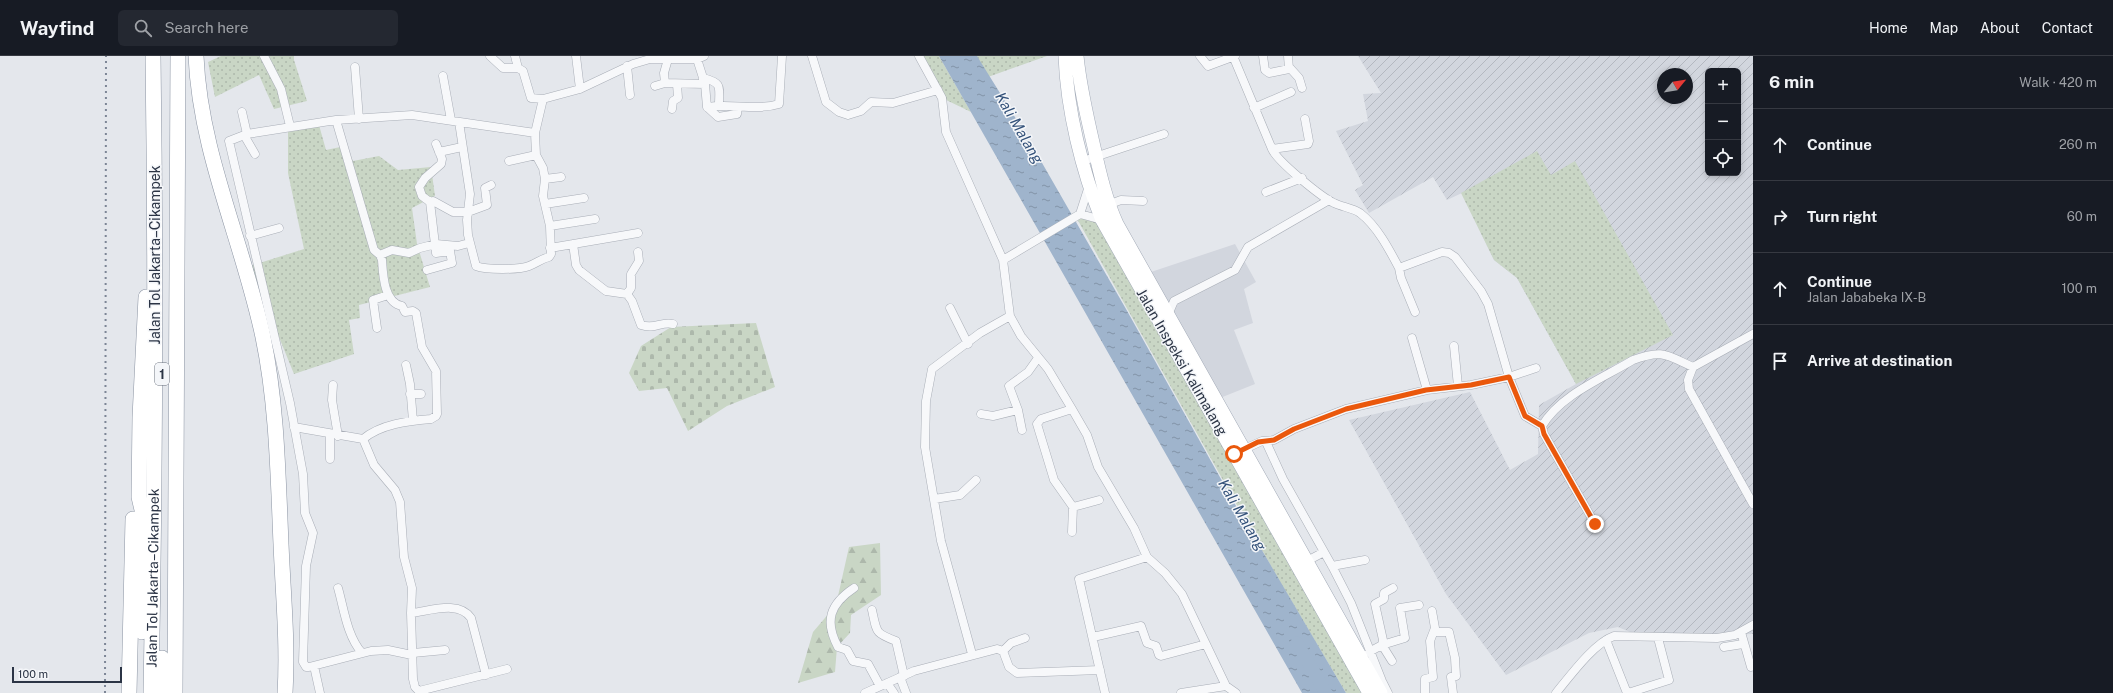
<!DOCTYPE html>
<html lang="en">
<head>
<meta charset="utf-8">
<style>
	:root { --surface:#171b24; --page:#242831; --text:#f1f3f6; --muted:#9ea1a6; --line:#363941 }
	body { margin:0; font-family:"Public Sans",sans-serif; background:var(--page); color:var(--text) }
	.controls { position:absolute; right:12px; top:12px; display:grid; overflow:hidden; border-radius:6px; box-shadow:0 2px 6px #0003 }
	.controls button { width:36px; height:36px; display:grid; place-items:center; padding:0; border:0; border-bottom:1px solid var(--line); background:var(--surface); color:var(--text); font:20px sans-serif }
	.compass { position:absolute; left:1657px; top:12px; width:36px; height:36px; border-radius:50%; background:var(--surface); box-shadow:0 2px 6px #0003; rotate:60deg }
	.scale { position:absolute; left:12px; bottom:10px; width:110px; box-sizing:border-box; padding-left:4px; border:2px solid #2b3445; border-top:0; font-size:11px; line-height:14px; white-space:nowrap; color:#2b3445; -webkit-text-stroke:3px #f4f6f9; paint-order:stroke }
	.stop { position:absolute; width:12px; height:12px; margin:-9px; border:3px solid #ea580c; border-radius:50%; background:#fff }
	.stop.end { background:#ea580c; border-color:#fff; box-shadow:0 1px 4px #0008 }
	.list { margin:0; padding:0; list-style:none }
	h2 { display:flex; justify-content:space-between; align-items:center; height:52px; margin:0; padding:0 16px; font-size:17px }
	h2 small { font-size:13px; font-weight:400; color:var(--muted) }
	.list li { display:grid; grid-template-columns:26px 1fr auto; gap:12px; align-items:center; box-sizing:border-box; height:72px; padding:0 16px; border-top:1px solid var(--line) }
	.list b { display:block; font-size:15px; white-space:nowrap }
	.list p { margin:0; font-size:13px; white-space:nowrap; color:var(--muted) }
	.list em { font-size:13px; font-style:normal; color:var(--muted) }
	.icon { flex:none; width:22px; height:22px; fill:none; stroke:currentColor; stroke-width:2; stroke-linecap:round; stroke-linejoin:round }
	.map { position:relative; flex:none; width:1753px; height:637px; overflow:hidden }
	header { display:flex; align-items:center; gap:24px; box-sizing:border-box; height:56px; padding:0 20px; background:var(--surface); border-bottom:1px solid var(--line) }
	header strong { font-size:19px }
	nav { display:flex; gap:22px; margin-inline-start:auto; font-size:14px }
	.search { width:280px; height:36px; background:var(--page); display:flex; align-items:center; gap:10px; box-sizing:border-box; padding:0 14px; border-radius:6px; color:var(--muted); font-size:15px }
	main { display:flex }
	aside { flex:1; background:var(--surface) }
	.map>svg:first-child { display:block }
	.built { fill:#d2d6de }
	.industrial { fill:url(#industrial-furrows); fill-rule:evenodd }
	.grass { fill:url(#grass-dots) }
	.forest { fill:url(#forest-firs) }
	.cemetery { fill:url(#cemetery-stones) }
	.water { fill:url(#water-ripples) }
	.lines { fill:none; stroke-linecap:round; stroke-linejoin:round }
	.river { stroke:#9fb4cc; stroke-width:13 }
	.minor-casing { stroke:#a9aeb7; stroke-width:9 }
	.primary-casing { stroke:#a3abb8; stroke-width:14 }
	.motorway-casing { stroke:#8b94a3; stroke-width:16 }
	.minor { stroke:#f7f8fa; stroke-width:8 }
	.primary { stroke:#fff; stroke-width:13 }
	.motorway { stroke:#fff; stroke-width:15 }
	.rail { stroke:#7d8696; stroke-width:2; stroke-dasharray:2 4; stroke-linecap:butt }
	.route { stroke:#ea580c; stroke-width:5 }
	.labels { text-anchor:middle; stroke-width:3; stroke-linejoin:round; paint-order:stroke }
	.shield { fill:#f4f6f9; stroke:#676e7b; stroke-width:1 }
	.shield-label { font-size:13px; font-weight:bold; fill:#2b3445 }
	.street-label { font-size:14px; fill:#2b3445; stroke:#f4f6f9 }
	.water-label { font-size:15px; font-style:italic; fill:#34527a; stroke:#f4f6f9 }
</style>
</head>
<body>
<header>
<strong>Wayfind</strong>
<div class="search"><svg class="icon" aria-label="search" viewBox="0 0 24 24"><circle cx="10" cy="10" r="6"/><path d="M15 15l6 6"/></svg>Search here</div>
<nav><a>Home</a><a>Map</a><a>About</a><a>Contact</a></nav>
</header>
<main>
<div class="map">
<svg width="1753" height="637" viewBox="0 0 1753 637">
	<defs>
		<pattern id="industrial-furrows" width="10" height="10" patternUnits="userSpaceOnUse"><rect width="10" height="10" fill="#d2d6de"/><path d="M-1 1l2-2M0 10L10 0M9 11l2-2" fill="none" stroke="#b4b8c0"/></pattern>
		<pattern id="grass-dots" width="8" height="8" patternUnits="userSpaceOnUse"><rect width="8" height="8" fill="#c9d6c5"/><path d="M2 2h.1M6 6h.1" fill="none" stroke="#adb8ab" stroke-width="1.8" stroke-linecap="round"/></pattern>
		<pattern id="forest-firs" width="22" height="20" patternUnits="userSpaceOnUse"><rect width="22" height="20" fill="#c9d6c5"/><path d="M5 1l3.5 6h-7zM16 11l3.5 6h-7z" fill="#adb8ab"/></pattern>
		<pattern id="cemetery-stones" width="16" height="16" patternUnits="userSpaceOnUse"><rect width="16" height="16" fill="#c9d6c5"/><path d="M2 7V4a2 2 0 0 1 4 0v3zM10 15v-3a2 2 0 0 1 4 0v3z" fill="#adb8ab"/></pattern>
		<pattern id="water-ripples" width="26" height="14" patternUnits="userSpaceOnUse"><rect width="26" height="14" fill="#9fb4cc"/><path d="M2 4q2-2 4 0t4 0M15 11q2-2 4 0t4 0" fill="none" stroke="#8293a7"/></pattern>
	</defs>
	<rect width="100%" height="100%" fill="#e4e7ec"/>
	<path class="built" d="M1235,188L1256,226L1244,233L1253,267L1234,274L1255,328L1220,342L1148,217Z"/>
	<path class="industrial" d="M1358,0H1753V578L1642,581L1618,571L1589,577L1506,619L1446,538L1349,364L1470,336L1510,414L1538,398L1539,349L1576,328L1517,222L1494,204L1462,137L1447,144L1433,121L1369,157L1355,134L1363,129L1336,75L1368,65L1363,38L1381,37ZM1708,15H1738V117H1708ZM1663,18H1687V42H1663Z"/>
	<path class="grass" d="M221,0H294V4L307,45L274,53L259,19L215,41L208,6Z
		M919,0H939L971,56L940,41Z
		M962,0H1047L974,26Z
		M319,69L326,94L345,90L353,105L379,100L398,114L431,111L435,140L412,152L417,188L430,231L359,249L360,262L349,264L354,298L294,318L250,210L304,193L288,117V74Z
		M1537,95L1551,119L1575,105L1673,279L1576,328L1517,222L1494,204L1461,137Z
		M1076,161L1094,162L1369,637H1346L1276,519Z"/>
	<path class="forest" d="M880,487L881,539L851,559L850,577L837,591L835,616L798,627L813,576L836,549L849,491Z"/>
	<path class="cemetery" d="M756,267L775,331L727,350L688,375L667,332L639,335L629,317L641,290L671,271Z"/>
	<path class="water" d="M939,0H977L1026,79L1126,253L1240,457L1346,637H1302Z"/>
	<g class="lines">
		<path class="river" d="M1297,587L1326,637"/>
		<defs>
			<path id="minor" d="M264,0L281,33L290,70
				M490,0L503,12H518L523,15L531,42L543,43
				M515,0L518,12
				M576,0L580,33
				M812,0L826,46L839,56L848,59L861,55L871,46L893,47L938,34
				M919,0L942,42L946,76L1003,204
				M1200,0L1208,10L1235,0
				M1233,0L1272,93C1277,105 1321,141 1334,147C1342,151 1353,152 1360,157C1377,170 1389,193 1399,212L1442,196L1449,197L1455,201L1481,235L1488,248L1509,321L1525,360L1542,370
				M1263,0L1265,14L1269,17L1289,13L1288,0
				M668,3L664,17L665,27L705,28
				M697,3L705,28L707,51L718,61L737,58L738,51
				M627,10L630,39
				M355,11L359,63
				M1290,12L1299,22L1302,32
				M443,20L451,64
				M703,22C723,27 719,31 719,49
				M655,30L665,27
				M707,51C730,47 757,55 779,48L782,0
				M1254,52L1291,36
				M672,53L673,45L678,42L677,28
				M242,56L247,78
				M459,66L470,138L467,164L468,179L476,210C486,214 519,214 529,210C537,207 541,203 549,201L551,198L550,170L543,140L545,123L543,112L536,99L535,77L543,43L580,33L633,8L650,3H697L704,0
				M244,79L255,98
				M1272,93L1308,88L1309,85L1305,63
				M439,96L462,91
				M509,105L536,99
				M1083,105L1164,78
				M545,123L561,121
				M1089,130L1080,158L1003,204L1010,260L1021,280L1048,313L1072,353L1087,379L1098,411L1134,472L1147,501L1165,517L1182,538L1226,630L1236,637
				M1266,136L1302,122
				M430,146L422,140L419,131L425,122L441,108L442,103L436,88
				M545,148L584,142
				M1105,150L1121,144L1143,145
				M1080,158L1102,164
				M550,170L595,163
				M250,180L279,172
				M573,188L576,209L579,214L606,235L627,238L632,245L641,269C655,274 661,265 673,268
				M550,192L638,177
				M380,199L392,194L409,197L420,192L436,188L458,190L469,187
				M1399,212L1401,222L1415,256
				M427,214L452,207L450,195L436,197L430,146L433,145L453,156H468L487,149L485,132L491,129
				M627,238L631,232V218L639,205L638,196
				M950,252L968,288
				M1168,259L1174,245L1235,214L1248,191L1329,144
				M377,272L373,244L388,239
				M1412,282L1427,334
				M1454,290L1458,330
				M406,309L410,328L413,365
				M1693,311L1688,324L1689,333L1753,448
				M1693,311L1753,278
				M333,329L332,344L338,380
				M410,338H421
				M1072,353L1041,363L1037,368L1054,424L1073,451L1072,476
				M981,358L993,360L1018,354
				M294,371L363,383C381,368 408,365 431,363L436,360L437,358L436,315L422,291L416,257L413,255L405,256L402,250C384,247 383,219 382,204L380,199L374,194L336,64
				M1022,374L1018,354L1009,330L1028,316L1038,302
				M330,378V403
				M363,383L374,409L395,434L400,446L404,501L412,532L411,557L413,623L415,631L421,637
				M1266,386L1283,423L1332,510L1351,547L1382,625L1388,637
				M1240,395L1262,385L1274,384L1294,373L1346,353L1427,334L1471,329L1509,321L1536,312
				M934,443L960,439L976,424
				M1073,451L1099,444
				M1595,468L1544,378L1542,370C1560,339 1603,322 1633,304C1663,293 1666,299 1693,311
				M1307,505L1324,496
				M1332,510L1365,504
				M338,532C344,553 347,580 362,597
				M854,532C830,548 824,565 838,591L847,594L853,605L868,608L880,630
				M872,554C877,577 875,577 896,585L904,620
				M411,557C430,555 459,544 471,562L486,619
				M1435,576H1449L1455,602L1456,620L1451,621L1453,637
				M1741,576L1751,611
				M1093,581L1141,570L1147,587L1156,590L1159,599L1161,600L1206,588
				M1606,584L1627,637
				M1724,591L1743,588
				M1003,595L1011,587L1025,582
				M1369,596L1382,589L1383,584L1375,548L1384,543V537L1393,532
				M413,597L445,594
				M972,598L941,485L925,391L926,345L932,313L980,277L1010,260
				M412,599L388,594L371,595L309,611H306L303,606L306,510L313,477L305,457L303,418L290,347L229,85L247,78L336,64L412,59L535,77
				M1392,605L1382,589L1405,582L1400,552L1419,549
				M314,610L320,637
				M900,621L906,637
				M887,627L894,637
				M419,635L507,613
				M865,637L914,615L997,593L1003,595L1009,611L1017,617L1100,614
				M1105,637L1079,523L1147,501
				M1181,637L1226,630
				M1425,637V623L1433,621L1430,585L1435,572L1432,555
				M1556,637C1570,620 1594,587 1614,580L1717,582L1735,579L1753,569
				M1628,637L1669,624L1658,582"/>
			<path id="primary" d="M1065,0C1067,54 1082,115 1102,164L1369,637
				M1077,0C1080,31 1087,61 1094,91C1100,118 1106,144 1117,168L1381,637"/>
			<g id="motorway">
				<path d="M196,0C200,97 243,186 263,281C277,348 278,419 281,488C283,537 288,587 285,637"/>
				<path d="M142,576L143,458L139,441L140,361L146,241"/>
				<path d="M162,602V637"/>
				<path d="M129,637L133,463"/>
				<path id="s1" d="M151,637C155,425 156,212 153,0"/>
				<path d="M175,637L178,0"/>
			</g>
		</defs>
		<use href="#minor" class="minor-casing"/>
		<use href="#primary" class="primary-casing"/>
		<use href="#motorway" class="motorway-casing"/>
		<use href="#minor" class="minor"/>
		<use href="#primary" class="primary"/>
		<use href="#motorway" class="motorway"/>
		<path class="rail" d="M105,637L106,0"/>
	</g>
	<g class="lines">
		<path class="route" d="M1234,398L1258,386L1274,384L1294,373L1346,353L1426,334L1471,329L1509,321L1525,360L1542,370L1544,378L1595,468"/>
	</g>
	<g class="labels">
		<rect class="shield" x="155" y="307" width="14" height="22" rx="3"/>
		<g class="shield-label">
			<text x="162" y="323">1</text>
		</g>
		<g class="street-label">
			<text transform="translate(155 199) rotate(-90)" y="5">Jalan Tol Jakarta–Cikampek</text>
			<text transform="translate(1182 306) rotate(60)" y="5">Jalan Inspeksi Kalimalang</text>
			<text dy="5" stroke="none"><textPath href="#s1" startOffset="115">Jalan Tol Jakarta–Cikampek</textPath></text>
		</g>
		<g class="water-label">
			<text transform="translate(1019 72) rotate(60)" y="5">Kali Malang</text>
			<text transform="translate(1242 459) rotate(60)" y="5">Kali Malang</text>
		</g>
	</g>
</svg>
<div class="controls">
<button>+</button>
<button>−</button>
<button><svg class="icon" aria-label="locate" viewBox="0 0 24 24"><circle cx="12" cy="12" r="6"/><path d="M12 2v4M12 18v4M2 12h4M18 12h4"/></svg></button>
</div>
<svg class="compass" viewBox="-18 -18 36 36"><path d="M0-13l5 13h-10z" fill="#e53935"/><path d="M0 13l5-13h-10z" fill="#9ea1a6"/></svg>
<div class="scale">100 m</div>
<div class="stop" style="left:1234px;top:398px"></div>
<div class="stop end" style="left:1595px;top:468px"></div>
</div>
<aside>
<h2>6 min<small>Walk · 420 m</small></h2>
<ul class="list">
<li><svg class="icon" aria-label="ahead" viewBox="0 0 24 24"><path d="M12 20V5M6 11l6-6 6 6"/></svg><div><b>Continue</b></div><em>260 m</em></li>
<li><svg class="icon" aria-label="right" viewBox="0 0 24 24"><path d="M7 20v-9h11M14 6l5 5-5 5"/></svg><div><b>Turn right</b></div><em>60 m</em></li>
<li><svg class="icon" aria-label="ahead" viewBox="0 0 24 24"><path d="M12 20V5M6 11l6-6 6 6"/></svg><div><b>Continue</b><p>Jalan Jababeka IX-B</p></div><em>100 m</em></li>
<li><svg class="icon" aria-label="arrive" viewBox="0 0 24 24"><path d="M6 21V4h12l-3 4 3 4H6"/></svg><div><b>Arrive at destination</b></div></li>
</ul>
</aside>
</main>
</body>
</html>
